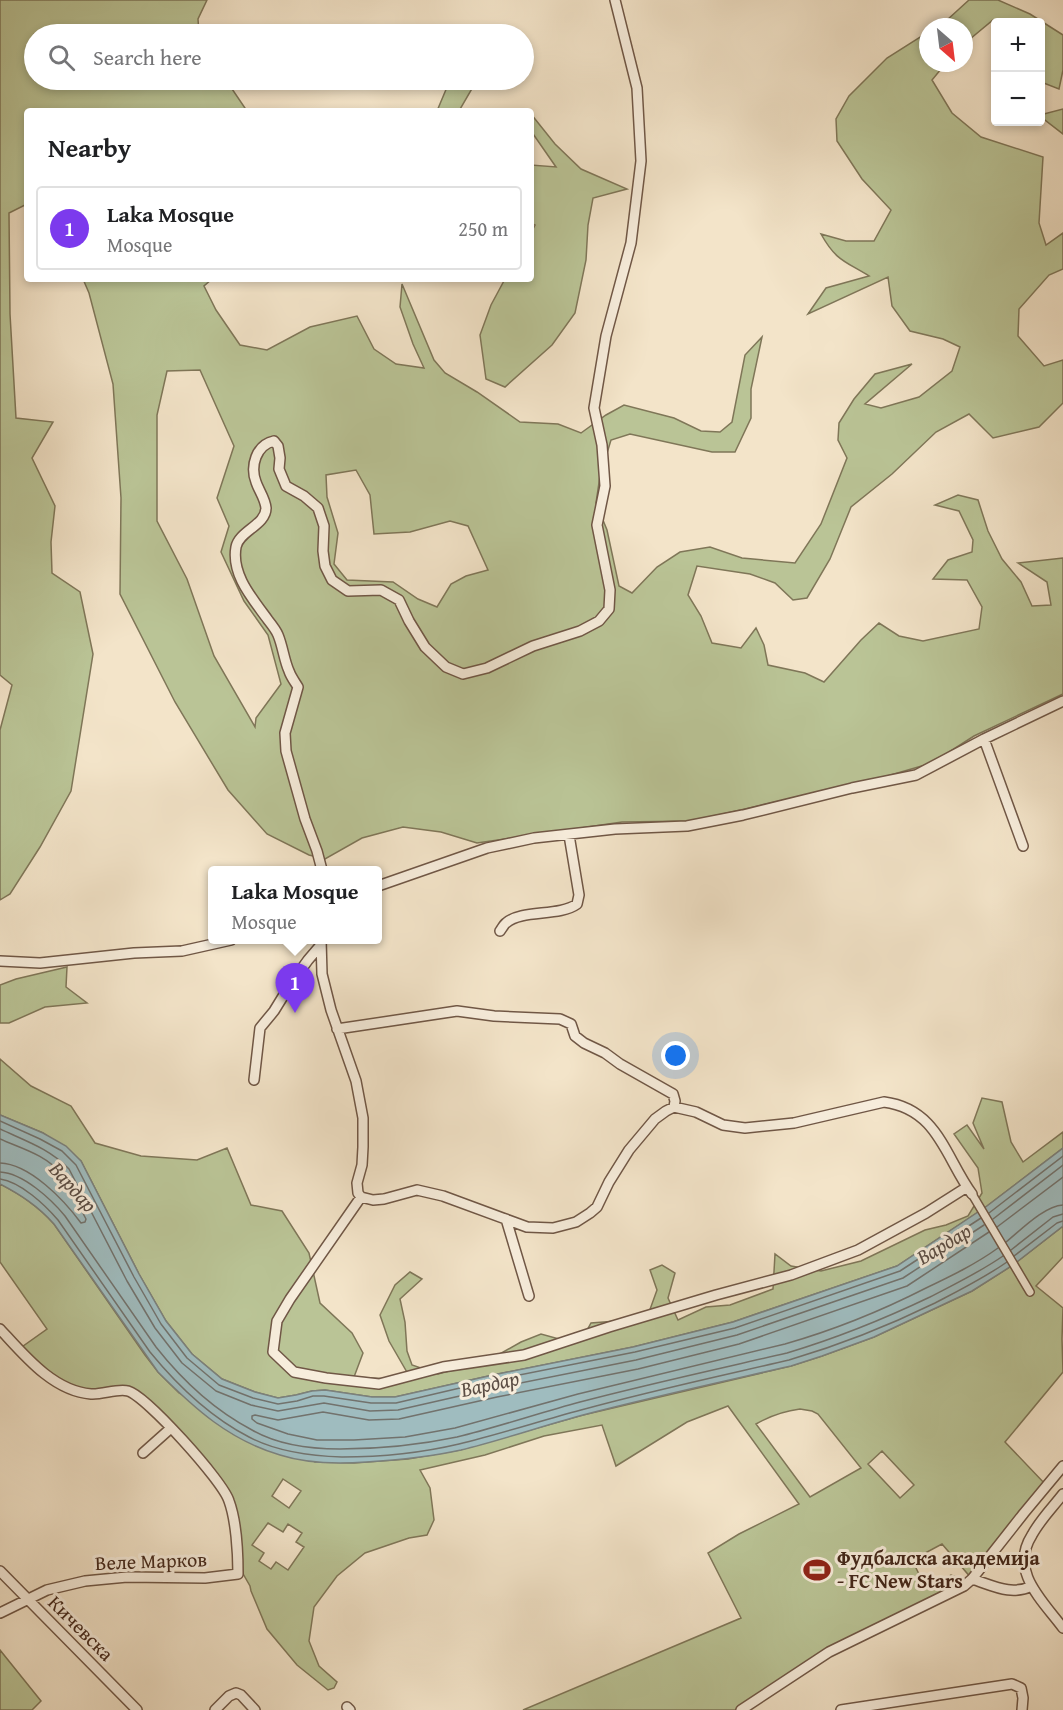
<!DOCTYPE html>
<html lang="en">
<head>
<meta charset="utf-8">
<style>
	:root { --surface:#fff; --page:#f6f6f6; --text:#202124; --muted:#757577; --line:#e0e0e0; --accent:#7c3aed }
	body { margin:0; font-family:"Gentium Book Plus",serif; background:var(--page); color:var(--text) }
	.controls { position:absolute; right:18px; top:18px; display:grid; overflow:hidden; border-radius:6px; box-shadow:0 3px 9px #0003 }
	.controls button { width:54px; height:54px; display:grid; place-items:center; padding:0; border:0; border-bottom:2px solid var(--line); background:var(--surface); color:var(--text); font:30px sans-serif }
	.compass { position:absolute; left:919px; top:18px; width:54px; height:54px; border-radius:50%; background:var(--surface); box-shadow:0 3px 9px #0003; rotate:152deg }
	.you { position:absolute; left:676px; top:1056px; width:21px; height:21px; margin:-15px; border:4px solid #fff; border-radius:50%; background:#1a73e8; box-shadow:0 0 0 9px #1a73e833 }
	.badge { display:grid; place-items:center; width:39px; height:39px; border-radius:50%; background:var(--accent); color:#fff; font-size:20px; font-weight:700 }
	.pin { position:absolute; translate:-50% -50px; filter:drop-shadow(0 2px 3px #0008) }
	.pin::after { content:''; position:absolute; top:32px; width:21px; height:18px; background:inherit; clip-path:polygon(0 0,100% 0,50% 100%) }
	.popup { position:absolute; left:208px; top:866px; width:174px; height:78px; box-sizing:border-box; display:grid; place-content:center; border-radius:6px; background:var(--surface); filter:drop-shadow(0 2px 4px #0005); font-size:20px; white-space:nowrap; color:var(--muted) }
	.popup b { font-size:22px; color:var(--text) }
	.popup::after { content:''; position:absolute; left:50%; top:100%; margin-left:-12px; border:12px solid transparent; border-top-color:var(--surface) }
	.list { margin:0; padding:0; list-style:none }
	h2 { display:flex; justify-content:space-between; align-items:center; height:78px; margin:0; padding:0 24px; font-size:26px }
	h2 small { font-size:20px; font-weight:400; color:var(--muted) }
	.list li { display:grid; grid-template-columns:39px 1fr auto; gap:18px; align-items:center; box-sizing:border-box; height:84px; margin:0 12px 12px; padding:0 12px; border:2px solid var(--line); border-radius:6px }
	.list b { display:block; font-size:22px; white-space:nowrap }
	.list p { margin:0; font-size:20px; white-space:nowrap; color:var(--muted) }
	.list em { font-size:20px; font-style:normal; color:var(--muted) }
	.icon { flex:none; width:33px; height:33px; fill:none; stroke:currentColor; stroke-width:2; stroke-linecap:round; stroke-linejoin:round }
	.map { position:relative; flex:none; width:1063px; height:1710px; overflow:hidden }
	.search { position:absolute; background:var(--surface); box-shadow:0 3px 9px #0003; left:24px; top:24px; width:510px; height:66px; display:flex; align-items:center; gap:15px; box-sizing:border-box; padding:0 21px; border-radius:33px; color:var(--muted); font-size:22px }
	.panel { position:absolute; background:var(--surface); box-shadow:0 3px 9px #0003; left:24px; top:108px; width:510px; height:174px; border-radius:6px }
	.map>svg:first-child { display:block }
	.green { fill:#bac496; stroke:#7f7658; stroke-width:1.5; fill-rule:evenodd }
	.water { fill:#9fbcbf; stroke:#7b817d; stroke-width:1.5 }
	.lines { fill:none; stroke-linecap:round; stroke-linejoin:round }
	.shore { stroke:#72726d; stroke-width:1.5 }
	.pedestrian-casing { stroke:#705746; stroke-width:10 }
	.minor-casing { stroke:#705746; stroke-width:12 }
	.pedestrian { stroke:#f7eddc; stroke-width:7 }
	.minor { stroke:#f7eddc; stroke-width:9 }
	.labels { text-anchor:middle; stroke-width:6; stroke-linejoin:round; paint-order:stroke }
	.poi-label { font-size:20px; font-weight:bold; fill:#44281b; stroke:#f7eddc; text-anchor:start }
	.street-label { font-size:20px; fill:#44281b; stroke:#f7eddc }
	.water-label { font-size:21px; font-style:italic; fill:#5b4d44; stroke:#f7eddc }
</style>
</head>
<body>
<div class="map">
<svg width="1063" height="1710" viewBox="0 0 1063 1710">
	<rect width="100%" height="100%" fill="#f3e4c9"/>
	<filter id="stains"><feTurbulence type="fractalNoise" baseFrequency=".00333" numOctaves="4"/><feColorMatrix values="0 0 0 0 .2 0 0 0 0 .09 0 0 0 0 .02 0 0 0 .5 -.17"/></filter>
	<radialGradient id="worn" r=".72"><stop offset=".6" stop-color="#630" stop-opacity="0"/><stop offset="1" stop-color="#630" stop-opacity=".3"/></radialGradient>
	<path class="green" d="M0,0H207L198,19L199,34H34V80H226L247,111H27V204L9,213L10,314L16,418L53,422L32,458L55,506L51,542L52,573L80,592L93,654L71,791L40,847L10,894L0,900V730L12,685L0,675Z
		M969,0H998L1030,14L1063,35V70L1059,89L1041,82L1040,22H997L993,20L964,44V27H937L947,20Z
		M928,32V63H946L932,80L952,113L981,137L1043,157L1039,223L1046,245L1063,233V269L1049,275L1019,309L1018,336L1044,366L1063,360V403L1039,427L993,438L969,414L936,432L892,474L851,507L830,559L807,598L793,600L775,583L750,574L697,566L688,595L701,616L712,643L741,648L756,628L764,645L768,665L805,673L824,682L861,640L879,623L899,636L923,641L979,629L982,607L967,580L933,579L948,560L972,552L973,540L959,511L935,505L958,495L978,500L988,531L1002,559L1021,582L1032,606L1051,605L1047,582L1018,563L1063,558V694L974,736L932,763L870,781L691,821L622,822L477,843L441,832L403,827L362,838L325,859L309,855L267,834L228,790L175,702L120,594L121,498L113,384L89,293L83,279H212L204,286L216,310L240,345L267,350L310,327L357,316L374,349L396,364L424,368L413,344L400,307L402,284L434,360L445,373L477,392L520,422L558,424L581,433L606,415L624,405L674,418L701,431L720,432L732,422L745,355L762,337L751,389V418L735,452H712L630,434L611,440L600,476L596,503L607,530L619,586L632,593L657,567L680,552L710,547L742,558L795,563L821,524L847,458L838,440L839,423L854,399L875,374L912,364L865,404L881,408L919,397L952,371L960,347L943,339L910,331L892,306L888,277L808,314L826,288L869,276C845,261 836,261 821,234L846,241H874L891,210L862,179L837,141L836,119L849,96L887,58ZM200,370L234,446L217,498L229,526L221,552L244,601L268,635L281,684L256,718L255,727L214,656L187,579L157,521V415L167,371ZM356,470L370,495L374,534L410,532L450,521L468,526L488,570L466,576L451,584L437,607L418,599L393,582L347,580L334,564L338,533L327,497L326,475Z
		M450,80H477L459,111H437Z
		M1063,109V134L1041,117L1040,115Z
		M531,114L555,144L581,169L627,189L593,198L588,225L586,260L575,313L552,345L505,387L486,379L480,335L491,305L505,279H531V233L535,225L531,223V165L556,167L531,131Z
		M67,967L66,987L87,1003L45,1007L9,1023H0V985L16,979Z
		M0,1059L31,1086L71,1106L95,1143L141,1156L197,1160L227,1148L251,1205L282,1211L309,1253L320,1303L352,1333L363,1353L354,1377L389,1379L408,1374L389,1341L380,1315L395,1285L410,1272L422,1279L400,1299L405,1322L407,1351L412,1365L438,1374L472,1365L498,1355L521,1342L541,1334L559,1339L581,1341L591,1323L630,1320L648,1315L657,1290L650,1270L662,1265L675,1273L668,1298L678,1320L706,1307L730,1305L773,1289L775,1254L791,1266L821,1271L861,1261L925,1230L946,1225L968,1216L982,1193L978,1168L954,1134L967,1125L984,1149L973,1123L982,1098L1002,1102L1011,1142L1023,1162L1063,1132V1148L987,1206L897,1266L733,1322L633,1347L493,1375L395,1397H372L325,1390L312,1391L296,1395L278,1398L255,1392L222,1379L192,1354L166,1321L139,1274L81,1161L43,1133L0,1115Z
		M0,1184C21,1195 38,1206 54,1224L145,1355L158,1372L179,1393L315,1462L354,1463L408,1459L460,1450L583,1415L791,1366L822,1356L874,1337L972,1291L1013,1265L1063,1226V1257L1036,1286L1063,1308L1062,1339L1063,1372L1005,1442L1047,1486L972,1579L942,1544L912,1560L922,1580L931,1585L951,1575L969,1582L872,1630L741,1710H523L741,1618L708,1553L739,1534L799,1504L728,1406L687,1422L616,1466L602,1425L544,1436L485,1455L420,1470L430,1488L434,1520L427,1535L409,1538L365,1553L337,1576L314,1607L309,1641L319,1666L337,1682L334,1688L328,1690L297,1665L267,1629L251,1591L250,1586L238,1565L232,1511L221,1485L131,1393L76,1391L19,1349L47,1329L0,1262ZM800,1409L812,1411L818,1414L861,1468L810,1497L756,1424C770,1416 784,1411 800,1409ZM882,1451L914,1485L900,1498L868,1464ZM283,1479L301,1491L289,1508L272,1496ZM268,1523L283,1532L288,1524L302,1533L296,1542L304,1547L288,1570L276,1562L271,1569L259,1561L264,1553L252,1545Z
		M0,1650L41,1701L32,1710H0Z"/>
	<path class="water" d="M0,1115L43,1133L66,1146L81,1161L139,1274L166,1321L192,1354L222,1379L255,1392L278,1398L296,1395L312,1391L325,1390L372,1397H395L493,1375L633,1347L733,1322L897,1266L987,1206L1063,1148V1226L1013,1265L972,1291L874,1337L822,1356L791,1366C721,1382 652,1397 583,1415C542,1426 502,1440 461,1450C429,1457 398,1460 366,1462C338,1464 308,1464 280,1455C229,1440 195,1409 158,1372L54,1224C38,1206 21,1195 0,1184Z"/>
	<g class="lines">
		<path class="shore" d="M0,1121L40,1139L62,1151L76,1165L134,1277L161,1324L187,1358L219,1385L253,1398L278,1404L297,1401L313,1396H324L371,1403H396L494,1380L635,1352L735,1328L900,1271L981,1218
			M0,1129C26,1141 50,1149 69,1169L127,1281L155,1328L182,1363L216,1391L251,1405L278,1411L324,1403L370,1411L398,1410L495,1388L636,1360L737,1335L903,1278L984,1225
			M0,1139C20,1148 47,1155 61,1174C72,1186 78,1205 86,1219L85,1222L81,1223C64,1200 30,1164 0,1163
			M0,1172C23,1173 51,1199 65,1216L156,1347C182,1380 214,1410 252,1430C278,1445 310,1449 340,1449C379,1449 419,1445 457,1437C498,1427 539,1413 580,1402C648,1384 718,1369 787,1353C837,1338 884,1319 930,1297C955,1284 980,1272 1003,1256
			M0,1179C21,1182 45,1205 58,1220L150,1352C177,1385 210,1417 249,1437C277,1452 310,1456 342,1457C381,1457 421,1453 459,1444C500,1434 540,1421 581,1410C650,1391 720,1376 789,1360C840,1345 888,1326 935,1303C960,1290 984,1278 1007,1262
			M989,1213L1063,1156
			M993,1219L1063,1165
			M997,1227L1063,1177
			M989,1232L907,1286L739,1344L638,1369L497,1397L399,1419L369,1420L323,1412L278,1420L255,1415L252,1416V1419L257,1423L288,1434L317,1440H354L405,1437L455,1428L578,1394L785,1344C834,1330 881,1311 926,1288C951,1276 976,1264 998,1248
			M1006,1242C1021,1230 1044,1206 1063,1205
			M1011,1250L1053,1217L1063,1214
			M1014,1256L1057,1223L1063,1221"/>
		<defs>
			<path id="pedestrian" d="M972,1194L1030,1292"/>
			<path id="minor" d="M984,739L1023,846
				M322,870L317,851L305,819L286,751L285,733L298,687C295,682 291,677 289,671C284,660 283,647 278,635C276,630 272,625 268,620C253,599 231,575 236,547C239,531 266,525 266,508C265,498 259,491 256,482C250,466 256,445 274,441L278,446L280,458L279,469L286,486L304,496L318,508L324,526L323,551L325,566L332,580L348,591L381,590L399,600L409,621L425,647L446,667L463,674L487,668L533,646L580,631L599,621L609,609L610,590L597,525L605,486L602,445L594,408L606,336L631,243L641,161L637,88L615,0
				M378,886L487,848L534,838L615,829L687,826L743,815L852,788L916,775L984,739L1063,701
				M500,931C501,930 505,923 506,923C522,909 559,917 577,904L579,895L569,835
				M321,940L322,974L331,1010L356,1081L363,1118V1147L362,1165L357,1183L358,1193L361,1197L373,1200L384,1199L417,1190L443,1196L527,1227L553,1228L576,1222L590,1213L597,1207L609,1182L629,1150L655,1119L666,1111L674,1107L696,1112L723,1125L745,1128L794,1123L884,1102C938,1109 945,1157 972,1194
				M0,961L40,963L134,953L182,951L231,940
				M337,1029L457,1011L494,1016L560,1019L571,1024L575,1036L584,1043L605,1053L620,1064L673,1094L675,1101L674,1107
				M254,1080L260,1028L274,1011L290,985L308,960L320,946
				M361,1197L290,1299L277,1321L273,1352L294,1372L326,1378L379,1384L443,1367L524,1355L609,1327L716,1295L791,1275L858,1250L926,1213L967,1187
				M506,1219L529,1296
				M0,1329C24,1355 53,1391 91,1394C102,1395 118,1388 128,1391C146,1396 223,1481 229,1501C236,1520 238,1553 238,1574L205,1578L127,1577L85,1581L47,1590L0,1613
				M143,1453L171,1428
				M1063,1494C1053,1507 1040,1520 1032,1535C1009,1571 1042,1600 1063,1628
				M0,1571L137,1710
				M972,1579C994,1586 1011,1596 1032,1586
				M347,1707L350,1710
				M215,1710L229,1696L236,1693L241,1695L255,1710
				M741,1710L829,1652L964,1586L972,1579L1024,1513L1063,1466
				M841,1710L1012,1684L1021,1688L1023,1698L1022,1710"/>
		</defs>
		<use href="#pedestrian" class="pedestrian-casing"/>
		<use href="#minor" class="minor-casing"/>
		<use href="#pedestrian" class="pedestrian"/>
		<use href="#minor" class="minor"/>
	</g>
	<defs>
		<symbol id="stadium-bare" viewBox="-9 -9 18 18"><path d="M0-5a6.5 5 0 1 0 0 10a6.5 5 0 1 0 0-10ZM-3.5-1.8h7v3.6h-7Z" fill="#8f2418" stroke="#f7eddc" stroke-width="2.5" paint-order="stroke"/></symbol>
	</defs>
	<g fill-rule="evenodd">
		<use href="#stadium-bare" x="798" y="1551" width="38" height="38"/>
	</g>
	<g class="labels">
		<g class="poi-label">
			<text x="837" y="1565">Фудбалска академија<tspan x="837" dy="23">- FC New Stars</tspan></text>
		</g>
		<g class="street-label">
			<text transform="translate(151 1561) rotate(-2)" y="7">Веле Марков</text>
			<text transform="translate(81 1628) rotate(45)" y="7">Кичевска</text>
		</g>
		<g class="water-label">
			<text transform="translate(73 1187) rotate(48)" y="7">Вардар</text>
			<text transform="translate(944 1244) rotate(-31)" y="7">Вардар</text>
			<text transform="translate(490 1384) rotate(-12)" y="7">Вардар</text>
		</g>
	</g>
	<rect width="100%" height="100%" filter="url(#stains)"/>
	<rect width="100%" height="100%" fill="url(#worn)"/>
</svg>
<div class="controls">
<button>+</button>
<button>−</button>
</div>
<svg class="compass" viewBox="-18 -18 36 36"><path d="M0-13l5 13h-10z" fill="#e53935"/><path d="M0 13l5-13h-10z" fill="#757577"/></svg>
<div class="you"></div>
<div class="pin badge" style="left:295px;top:1013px">1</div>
<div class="popup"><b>Laka Mosque</b>Mosque</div>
<div class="search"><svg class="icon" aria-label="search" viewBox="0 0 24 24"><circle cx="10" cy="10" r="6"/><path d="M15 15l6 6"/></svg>Search here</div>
<section class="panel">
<h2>Nearby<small></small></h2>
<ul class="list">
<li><span class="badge">1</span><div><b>Laka Mosque</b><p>Mosque</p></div><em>250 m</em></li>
</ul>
</section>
</div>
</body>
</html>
